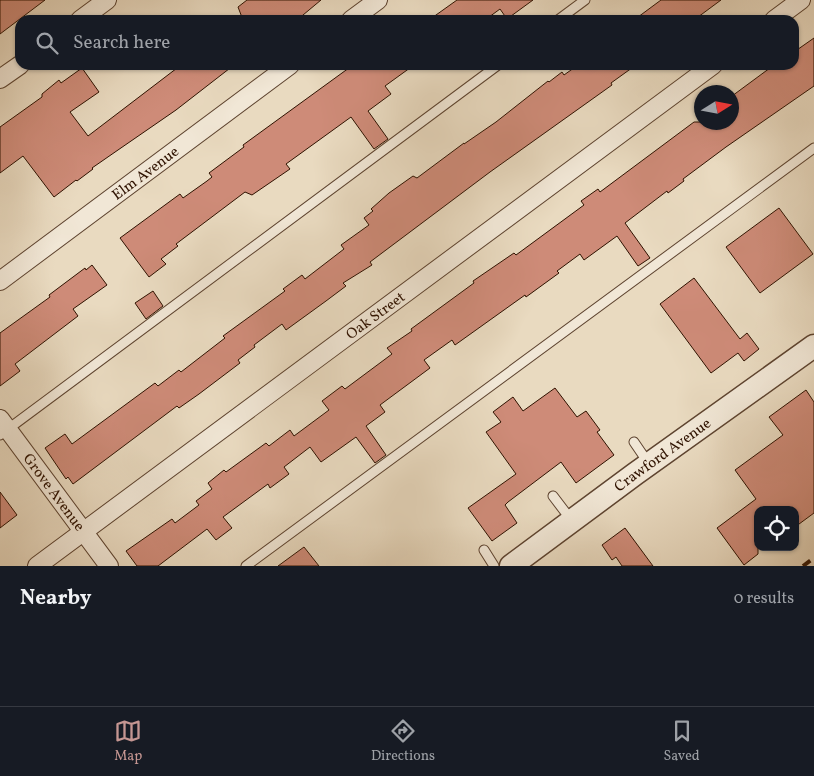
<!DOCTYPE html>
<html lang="en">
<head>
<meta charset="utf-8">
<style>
	:root { --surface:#171b24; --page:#20242c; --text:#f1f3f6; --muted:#9ea1a6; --line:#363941; --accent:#c59692 }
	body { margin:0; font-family:Vollkorn,serif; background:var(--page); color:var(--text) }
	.controls { position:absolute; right:15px; bottom:15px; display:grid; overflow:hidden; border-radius:10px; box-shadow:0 1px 4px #0004 }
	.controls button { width:45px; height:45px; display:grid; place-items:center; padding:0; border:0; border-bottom:1px solid var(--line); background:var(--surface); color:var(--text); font:25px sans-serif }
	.compass { position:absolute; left:694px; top:85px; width:45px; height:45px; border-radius:50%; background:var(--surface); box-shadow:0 1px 4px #0004; rotate:79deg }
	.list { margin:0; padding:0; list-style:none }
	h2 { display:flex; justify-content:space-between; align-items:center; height:65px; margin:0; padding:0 20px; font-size:21px }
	h2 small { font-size:16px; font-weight:400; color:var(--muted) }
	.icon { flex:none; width:28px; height:28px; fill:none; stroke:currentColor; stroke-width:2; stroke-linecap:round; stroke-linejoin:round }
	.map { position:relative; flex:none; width:814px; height:566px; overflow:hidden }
	.search { position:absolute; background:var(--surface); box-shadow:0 1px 4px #0004; left:15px; right:15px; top:15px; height:55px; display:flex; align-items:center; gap:12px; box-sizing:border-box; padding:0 18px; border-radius:15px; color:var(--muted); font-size:19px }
	.sheet { height:140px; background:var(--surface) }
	nav { display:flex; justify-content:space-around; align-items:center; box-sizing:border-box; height:70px; border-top:1px solid var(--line); background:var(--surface); font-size:14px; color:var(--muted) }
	nav a { display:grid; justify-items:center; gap:2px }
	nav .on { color:var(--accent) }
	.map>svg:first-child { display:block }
	.building { fill:#ce8b78; stroke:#2f1200 }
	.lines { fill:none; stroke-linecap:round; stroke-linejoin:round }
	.service-casing { stroke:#5e4430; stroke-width:11 }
	.minor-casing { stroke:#5e4430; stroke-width:20 }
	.tertiary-casing { stroke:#5e4430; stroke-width:25 }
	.service { stroke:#f1e7d6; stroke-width:9 }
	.minor { stroke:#f1e7d6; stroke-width:18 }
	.tertiary { stroke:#f1e7d6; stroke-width:22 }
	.rail { stroke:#2f1200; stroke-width:4; stroke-dasharray:9 9; stroke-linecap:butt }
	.labels { text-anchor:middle; stroke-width:5; stroke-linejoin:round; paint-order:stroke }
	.street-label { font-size:15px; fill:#2f1200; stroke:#f1e7d6 }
</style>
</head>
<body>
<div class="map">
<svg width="814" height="566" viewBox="0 0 814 566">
	<rect width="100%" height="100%" fill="#e9dac0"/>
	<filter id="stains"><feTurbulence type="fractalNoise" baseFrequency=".004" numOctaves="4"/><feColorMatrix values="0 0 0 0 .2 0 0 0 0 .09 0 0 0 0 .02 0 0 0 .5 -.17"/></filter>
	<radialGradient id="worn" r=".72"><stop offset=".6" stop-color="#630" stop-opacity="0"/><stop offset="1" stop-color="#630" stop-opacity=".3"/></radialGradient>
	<path class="building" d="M0,0H45L0,34Z
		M247,0H321L297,20H243L238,7Z
		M457,0H533L507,19L500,9L485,20H429Z
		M661,0H721L694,20H634Z
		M814,38V86L726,147L683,179L684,181L668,193L667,191L625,223L650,258L638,266L617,236L584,260L580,254L557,271L559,273L526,297L525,295L455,345L452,340L424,360L430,368L380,405L385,412L366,426L386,455L375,463L356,437L321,462L310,447L284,467L289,474L270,488L268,484L223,517L232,528L216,540L207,529L158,566H137L126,551L172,519L175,523L199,505L196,501L212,489L208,483L224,470L226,472L266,443L269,446L290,430L294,436L329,410L322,401L342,386L345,389L392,354L387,348L412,331L411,329L474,283L473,281L514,253L516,255L584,205L581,201L598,189L600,192L694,122H732V96L774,65H794V52Z
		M181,65H234L176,110L118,150L92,168L93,169L77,181L76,180L54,197L23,156L0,173V127L42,97V94L59,80L61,83L82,68L99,92L70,112L88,136Z
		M353,65H414L385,86L391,94L368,111L388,139L374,149L351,117L286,164L290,169L252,195L245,192L176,244L178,246L161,259L166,264L149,277L120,238L180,194L183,198L207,181L212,177L209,173L244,147L243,145Z
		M578,65H636L611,83L612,85L490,172L370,262L372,265L343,283L346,286L326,301L286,330L282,324L254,345L255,347L238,360L240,363L199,394L179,408L177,406L73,484L68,477L66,479L45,448L65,434L72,444L155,383L158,386L179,370L181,372L225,338L223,336L285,291L283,289L302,275L305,279L344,249L341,245L369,225L364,218L373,211L371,209L389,193L413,176L417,178L464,143V144L496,122L548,81L549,82L562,72L564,75Z
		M779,208L813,254L760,293L726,247Z
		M92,265L107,285L73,309L78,316L15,364L20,371L0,386V333L50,297L49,295L85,268L86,270Z
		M694,278L740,339L747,333L759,349L744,361L738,353L711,373L660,304Z
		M153,291L163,306L146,319L135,303Z
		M555,388L577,417L586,411L600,430L597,432L614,455L576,483L561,462L508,502L505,505L517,523L492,541L468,508L516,474L486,432L501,422L493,412L513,397L523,411Z
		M806,390L814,402V513L795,527V510H758V554L744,565L717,528L756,499L735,470L783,435L769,417Z
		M0,492L17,515L0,528Z
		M625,528L653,566H622L616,557L612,560L602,545Z
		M304,547L319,566H278Z"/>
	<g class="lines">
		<defs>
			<path id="service" d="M558,20L585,0
				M0,435L498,65
				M634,442L649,464
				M553,496L572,521
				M484,550L494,566
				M246,566L814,148"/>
			<g id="minor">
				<path d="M80,20L107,0"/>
				<path d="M351,20L378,0"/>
				<path d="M774,20L801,0"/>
				<path d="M0,79L20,65"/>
				<path id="s1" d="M0,281L290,65"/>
				<path id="s2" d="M0,419L109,566"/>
				<path id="s3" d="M37,566L713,65"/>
			</g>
			<g id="tertiary">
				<path id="s4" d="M511,566L635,474L814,346"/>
			</g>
		</defs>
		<use href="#service" class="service-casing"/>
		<use href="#minor" class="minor-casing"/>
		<use href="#tertiary" class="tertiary-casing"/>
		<use href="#service" class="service"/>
		<use href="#minor" class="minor"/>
		<use href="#tertiary" class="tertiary"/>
		<path class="rail" d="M803,566L814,558"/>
	</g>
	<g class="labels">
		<g class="street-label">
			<text dy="5" stroke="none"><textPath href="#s1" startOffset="181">Elm Avenue</textPath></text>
			<text dy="5" stroke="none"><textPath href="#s3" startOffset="421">Oak Street</textPath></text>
			<text dy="5" stroke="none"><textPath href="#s4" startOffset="188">Crawford Avenue</textPath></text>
			<text dy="5" stroke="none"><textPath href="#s2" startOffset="91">Grove Avenue</textPath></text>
		</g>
	</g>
	<rect width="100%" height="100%" filter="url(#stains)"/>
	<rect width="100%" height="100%" fill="url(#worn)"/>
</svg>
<div class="controls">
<button><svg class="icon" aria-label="locate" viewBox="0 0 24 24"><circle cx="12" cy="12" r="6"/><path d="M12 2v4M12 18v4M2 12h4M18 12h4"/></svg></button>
</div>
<svg class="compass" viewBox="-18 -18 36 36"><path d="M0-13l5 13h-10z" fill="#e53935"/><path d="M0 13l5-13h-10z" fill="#9ea1a6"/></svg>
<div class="search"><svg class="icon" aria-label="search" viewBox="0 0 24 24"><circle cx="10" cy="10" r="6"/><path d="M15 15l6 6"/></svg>Search here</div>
</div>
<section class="sheet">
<h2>Nearby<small>0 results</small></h2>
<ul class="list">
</ul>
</section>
<nav>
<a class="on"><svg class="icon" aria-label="map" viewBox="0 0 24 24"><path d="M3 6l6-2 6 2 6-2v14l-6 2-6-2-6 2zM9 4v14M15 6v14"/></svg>Map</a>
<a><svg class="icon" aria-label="directions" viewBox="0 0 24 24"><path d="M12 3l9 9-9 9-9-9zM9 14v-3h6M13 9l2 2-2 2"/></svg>Directions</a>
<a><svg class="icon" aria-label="saved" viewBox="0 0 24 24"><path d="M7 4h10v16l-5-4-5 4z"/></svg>Saved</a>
</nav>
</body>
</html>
